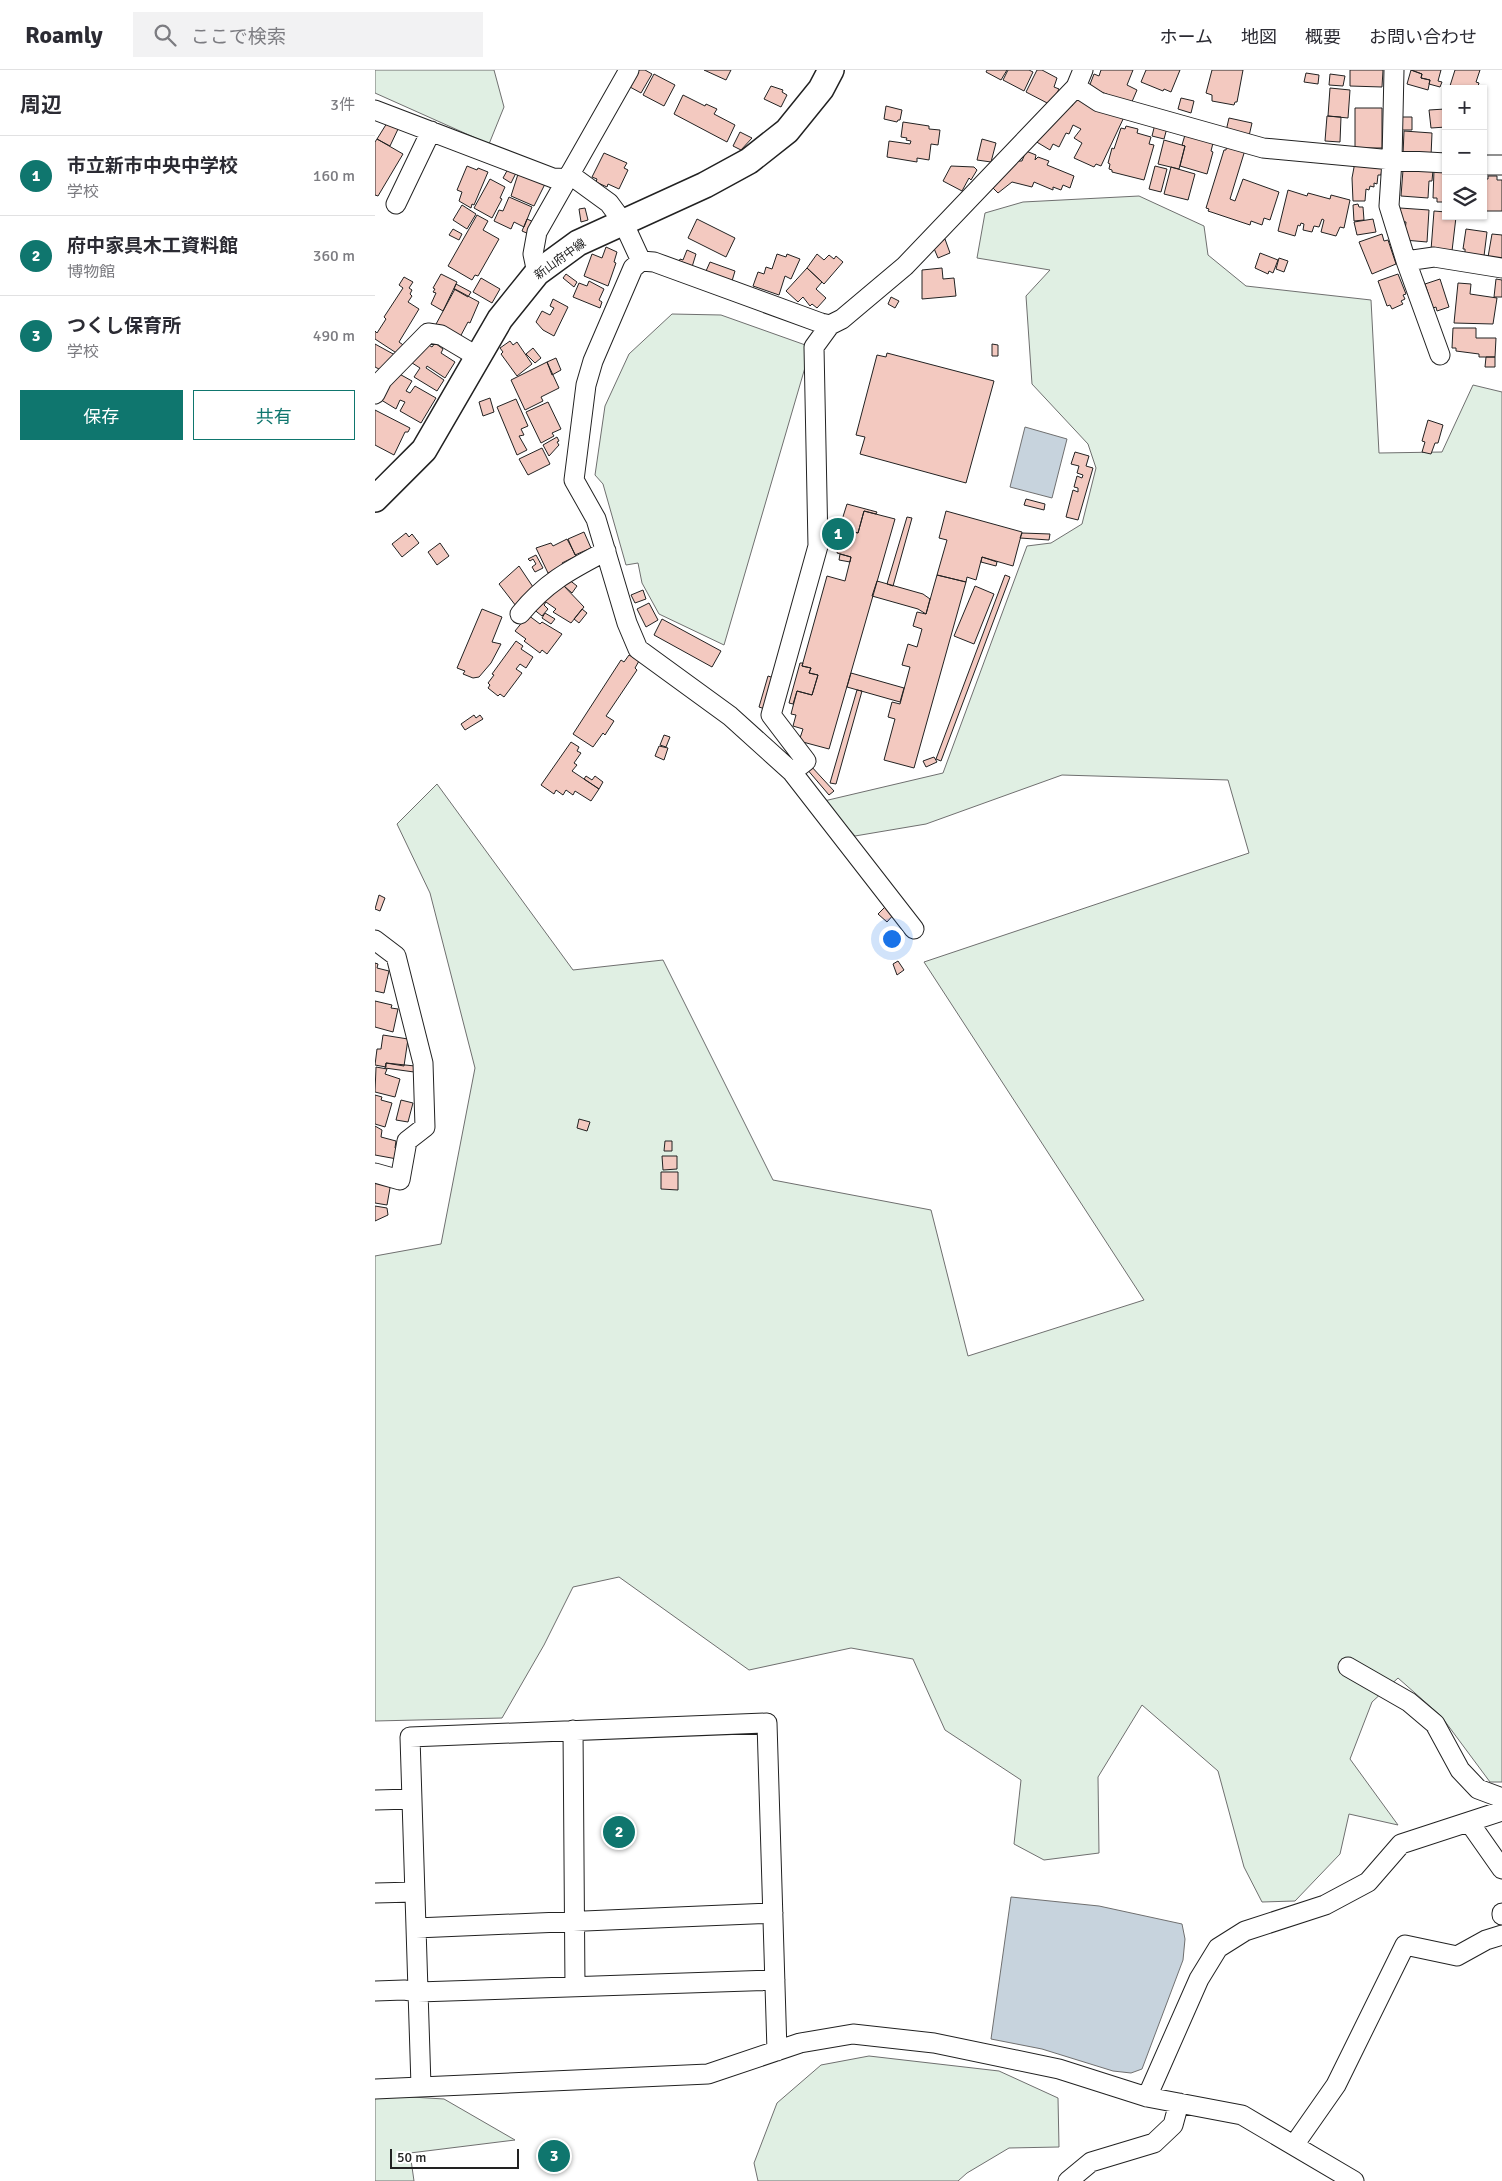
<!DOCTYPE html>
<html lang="ja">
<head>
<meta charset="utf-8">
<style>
	:root { --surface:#fff; --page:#f2f2f3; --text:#2b2b33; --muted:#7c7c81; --line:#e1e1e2; --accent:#0f766e }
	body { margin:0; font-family:Signika,"Noto Sans JP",sans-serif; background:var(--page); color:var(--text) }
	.controls { position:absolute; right:15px; top:15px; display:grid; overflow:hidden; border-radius:0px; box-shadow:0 1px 4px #0004 }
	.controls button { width:45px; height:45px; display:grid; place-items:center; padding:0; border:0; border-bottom:1px solid var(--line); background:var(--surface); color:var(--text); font:25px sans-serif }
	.scale { position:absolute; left:15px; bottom:12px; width:129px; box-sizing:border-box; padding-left:5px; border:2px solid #222; border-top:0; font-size:14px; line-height:18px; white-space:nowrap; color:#222; -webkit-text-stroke:4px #fff; paint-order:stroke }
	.you { position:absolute; left:516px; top:868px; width:18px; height:18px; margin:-12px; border:4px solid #fff; border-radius:50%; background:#1a73e8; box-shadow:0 0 0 8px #1a73e833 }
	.badge { display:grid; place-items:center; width:32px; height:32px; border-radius:50%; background:var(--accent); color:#fff; font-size:16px; font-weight:700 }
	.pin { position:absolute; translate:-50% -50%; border:2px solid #fff; box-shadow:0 1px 5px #0006 }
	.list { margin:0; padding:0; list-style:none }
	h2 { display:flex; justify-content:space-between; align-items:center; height:65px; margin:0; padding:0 20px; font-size:21px }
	h2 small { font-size:16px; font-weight:400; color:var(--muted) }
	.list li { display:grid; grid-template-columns:32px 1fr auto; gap:15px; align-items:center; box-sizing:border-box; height:80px; padding:0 20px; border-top:1px solid var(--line) }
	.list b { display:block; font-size:19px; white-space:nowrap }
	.list p { margin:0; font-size:16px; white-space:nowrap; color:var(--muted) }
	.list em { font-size:16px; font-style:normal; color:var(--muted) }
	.actions { display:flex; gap:10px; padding:15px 20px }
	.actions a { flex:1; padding:11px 0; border:1px solid var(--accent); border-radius:0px; text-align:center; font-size:18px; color:var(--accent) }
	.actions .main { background:var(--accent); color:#fff }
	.icon { flex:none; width:28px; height:28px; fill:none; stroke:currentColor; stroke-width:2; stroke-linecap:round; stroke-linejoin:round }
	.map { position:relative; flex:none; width:1127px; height:2111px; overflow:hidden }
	header { display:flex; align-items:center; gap:30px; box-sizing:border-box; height:70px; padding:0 25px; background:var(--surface); border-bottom:1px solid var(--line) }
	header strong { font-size:24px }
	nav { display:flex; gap:28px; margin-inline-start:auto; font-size:18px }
	.search { width:350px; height:45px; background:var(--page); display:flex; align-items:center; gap:12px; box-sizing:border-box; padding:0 18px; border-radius:0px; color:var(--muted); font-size:19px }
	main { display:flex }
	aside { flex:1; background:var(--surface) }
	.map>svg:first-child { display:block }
	.green { fill:#e0efe3; stroke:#6f6f6f }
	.water { fill:#c7d3dd; stroke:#6f6f6f }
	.building { fill:#f3c9c0; stroke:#222 }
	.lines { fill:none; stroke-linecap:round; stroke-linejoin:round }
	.minor-casing { stroke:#222; stroke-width:21 }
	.major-casing { stroke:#222; stroke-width:28 }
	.minor { stroke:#fff; stroke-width:19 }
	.major { stroke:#fff; stroke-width:25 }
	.labels { text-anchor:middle; stroke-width:4; stroke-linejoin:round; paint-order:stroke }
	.street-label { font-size:12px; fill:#222; stroke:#fff }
</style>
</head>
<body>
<header>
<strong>Roamly</strong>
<div class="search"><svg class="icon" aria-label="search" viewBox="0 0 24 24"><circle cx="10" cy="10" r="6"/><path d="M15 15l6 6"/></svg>ここで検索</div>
<nav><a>ホーム</a><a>地図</a><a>概要</a><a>お問い合わせ</a></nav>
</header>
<main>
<aside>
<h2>周辺<small>3件</small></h2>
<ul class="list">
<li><span class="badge">1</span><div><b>市立新市中央中学校</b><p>学校</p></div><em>160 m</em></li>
<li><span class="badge">2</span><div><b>府中家具木工資料館</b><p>博物館</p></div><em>360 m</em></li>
<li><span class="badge">3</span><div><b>つくし保育所</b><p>学校</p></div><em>490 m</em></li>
</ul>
<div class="actions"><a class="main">保存</a><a>共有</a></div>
</aside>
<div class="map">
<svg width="1127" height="2111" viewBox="0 0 1127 2111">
	<rect width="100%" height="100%" fill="#fff"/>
	<path class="green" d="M0,0H119L129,37L114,74L0,23Z
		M764,126L829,156L833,185L871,216L996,230L1004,383L1067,382L1098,315L1127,322V1712H1115L1066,1646L1023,1608L997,1632L975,1689L1023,1755L974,1744L965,1784L920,1831L887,1832L869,1797L843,1701L767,1635L723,1707L724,1783L669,1790L639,1774L646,1710L570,1660L538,1589L476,1578L374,1600L244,1507L198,1517L169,1575L127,1648L0,1651V1186L66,1174L100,998L55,823L22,754L62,714L198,900L288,890L398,1110L556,1140L593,1286L769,1230L549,892L874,783L853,710L687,705L551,754L480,766L449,731L568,703L652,476L676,473L707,454L721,398L713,374L657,314L651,226L675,200L602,188L610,143L648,132Z
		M297,244L346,245L436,277L349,575L284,544L267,513L263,493L251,495L228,414L220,405L230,336L254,284Z
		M494,1986L624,2001L683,2028L684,2077L634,2078L592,2103L583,2111H383L379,2093L402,2033L446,1995Z
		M21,2026L69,2029L140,2070L35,2083L39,2111H0V2027Z"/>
	<path class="water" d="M650,357L692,369L677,428L635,417Z
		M636,1827L724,1836L807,1854L810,1869L808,1890L767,1999L756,2003L738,2001L667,1979L616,1969Z"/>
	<path class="building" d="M264,0H270L277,4L266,23L255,17Z
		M329,0H356L351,10Z
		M612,0H632L626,10L611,2Z
		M633,0H654L658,2L649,21L628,10Z
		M662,0H667L682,8L679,17L684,19L676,35L651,22Z
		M726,0H758L752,15L762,20L756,34L714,17L719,4L724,6Z
		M771,0H805L796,22L789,19L788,21L766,12Z
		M837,0H868L862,32H860L859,35L837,31V25L831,23Z
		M975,0H1008L1007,17L975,16Z
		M1036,0L1047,4L1046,8L1055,10L1053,20L1032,14Z
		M1036,0H1066L1063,11L1067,12L1065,17L1054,14L1055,10L1046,8L1047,4Z
		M1080,0H1105L1101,12L1104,13L1102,19H1074Z
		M931,3L944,5L943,14L929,12Z
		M279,4L300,15L289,36L268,25Z
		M955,4L970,6L968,16L954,15Z
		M396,16L408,20L407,22L412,25L406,37L389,29Z
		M955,18L975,20L973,48L953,46Z
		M308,25L330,36L331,34L342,39L339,44L360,55L352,72L299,44Z
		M701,27L750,45L726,96L721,94L719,97L699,88L707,73L699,68L706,59L698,55L694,64L691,63L684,77L678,74L675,80L660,71L693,34L697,36Z
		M806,28L819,31L816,43L803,39Z
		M511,36L527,40L525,50H523L522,52L509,49Z
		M1070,37H1071V57L1056,58L1054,40L1070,39Z
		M980,38H1007V78H980Z
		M952,46L966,47L965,72L950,71Z
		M1024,47H1037V60H1024Z
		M854,48L877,53L874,66L851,61Z
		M528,52L554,56V59L565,60L563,75L556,74L554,90L542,88V92L512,87L514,71L535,74L536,71L531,70L532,68L526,67Z
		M12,53L24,57L15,76L2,69Z
		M780,54L792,58L789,69L777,66Z
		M751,56L763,59L762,63L776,67L774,74L779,75L769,110L737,102V100L734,99L735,94L733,93L737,78L739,79L746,58L750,59Z
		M1029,61L1057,63L1056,86L1028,85Z
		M365,62L377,68L366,80L358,76Z
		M810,65L838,73L836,81L838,82L832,104L805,96L810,76L807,75Z
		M2,69L28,84L3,126L0,125V72Z
		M607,69L621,73L616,92L602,90Z
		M789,70L810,76L804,99L783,94Z
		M852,74L870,80L855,129L860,131L868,109L904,122L895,150L889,148L887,155L876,151L875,155L833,141L834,139L831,138L849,80H851Z
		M651,81L661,85L660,90L663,87L674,91L672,95L699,106L695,118L688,115L686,120L678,117V120L659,112L657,117L637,112L623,123L616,116L642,91H647Z
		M229,83L252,93L249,98L253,100L244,119L233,114L232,117L221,112L222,109L217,107Z
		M980,92L1007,99L1006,105H1003L1002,114L999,113V117L995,116L994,120L991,119L990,131H978L977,108Z
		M92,96L102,100L103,98L113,102L99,135L97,134L96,138L84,131L87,122L82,120Z
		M576,96L599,97L602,100L596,110L594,108L587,121L568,111Z
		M780,96L792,99L786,122L774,119Z
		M796,97L820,104L813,130L789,124Z
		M133,99L141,103L136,113L128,108Z
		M1048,99L1058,100L1057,111H1054L1053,128L1026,126L1028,100L1048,101Z
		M1059,100H1071V132H1062V128H1058Z
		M144,101L171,112L159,136L136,126Z
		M1113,106H1122V110H1127V141H1108V109H1113Z
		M115,109L130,117L125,128L127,129L117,148L99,138Z
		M913,120L932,126L933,123L955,129L956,125L975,130L969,158L965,157L961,166L946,162L949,150L947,149L944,157L939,156L937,162L928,160L929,154L926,153L925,156L923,155L920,166L903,161Z
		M134,127L157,137L149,157L139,152L136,159L119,151L124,140L128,141Z
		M983,134L984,137H988L989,150L979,151L978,135Z
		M87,135L101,144L92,159L78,150Z
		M210,138L213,150L206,152L204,139Z
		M1025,138L1054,140L1052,172L1029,170L1031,152L1024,151Z
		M1059,141L1071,142V146L1081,147L1077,181L1056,180Z
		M102,145L113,151L108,160L124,169L103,206L100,205L97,210L73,196Z
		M152,149L161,153L156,165L147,161Z
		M322,149L360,168L351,187L313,168Z
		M998,149L1001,162L982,165L979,152Z
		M78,159L87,164L84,170L74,165Z
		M1091,159L1112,162L1109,186L1090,183V179H1088Z
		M1007,164L1009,171L1013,170L1021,194L997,204L984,172Z
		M1117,164L1127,165V190L1113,187Z
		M570,169L575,183L563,188L558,176Z
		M231,177L242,182L239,192L241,193L233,216L209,206L217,184L227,188Z
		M312,180L321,184L317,197L304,192L305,189L308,190Z
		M885,183L903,190L898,203L894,201L893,204L880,198Z
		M402,184L411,187L412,184L425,189L416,209L410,206L404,225L378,216L383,202L389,204L391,197L397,199Z
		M442,184L449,190L454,185L459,189L461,186L468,192L449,214L432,198Z
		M904,188L913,191L909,202L901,199Z
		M335,192L360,201L357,211L331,201Z
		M432,198L447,212L441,219L451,228L442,238L437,234L435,236L428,227L423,232L411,221Z
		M567,198L568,209L579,208L581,226L547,229V200Z
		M66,204L82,212L68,241L56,234L61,223L58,222L60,219L58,218Z
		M191,204L202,212L199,217L188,208Z
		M1023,204L1031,224L1028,225L1030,229L1026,231L1028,234L1017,239L1015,235L1012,236L1003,211Z
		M29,207L38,212L34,218L37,220L35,224L37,226L33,232L44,239L24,272L31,277L26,286L0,269V261L2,263L11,249L9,247L28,218L24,215Z
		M106,208L125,219L117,233L98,222Z
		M1065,209L1074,237L1062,241L1061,237L1058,238L1050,214Z
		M1121,209L1127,210V227H1119Z
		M214,211L229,219L224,230L227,232L225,238L198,227L204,213L212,216Z
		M1083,213L1096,214L1095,224L1122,228L1118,254L1079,253Z
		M81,214L96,222L93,227L79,219Z
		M80,219L104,232L95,253L93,252L84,269L60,256Z
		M516,227L524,231L520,238L513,234Z
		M178,229L193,237L179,266L168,260L161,252L167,241L175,245L179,238L175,236Z
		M1078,258H1101V268H1121L1120,287H1104V284L1081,281V278H1077Z
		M47,271L57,277L60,273L68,279L66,283L80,292L70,308L52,296L51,298L69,310L62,321L39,307L45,298L34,291Z
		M135,271L138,275L142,272L157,294L142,306L126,284L128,282L125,278Z
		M0,274L20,285L10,302L0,297Z
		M617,274L623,275V286H617Z
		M158,278L166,288L160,293L151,284Z
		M512,283L619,311L591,413L485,384L490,367L481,365L502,285L511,287Z
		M1111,287H1120V297H1110Z
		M181,288L186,300L177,305L172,292Z
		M172,292L184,318L166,327L168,331L150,340L136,310Z
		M19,301L37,311L31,321L35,323L40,316L61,328L46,353L25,341L30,332L25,330L21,339L3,328Z
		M115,328L119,342L108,346L104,332Z
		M141,329L153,356L146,359L149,365L144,366L152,380L142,385L122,337Z
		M173,332L186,359L177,363L179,366L166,373L151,342Z
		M0,340L35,358L33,362H30L19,385L0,375Z
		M1053,350L1068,355L1063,373H1060L1056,384L1047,382L1050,372L1047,371Z
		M182,367L184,371L182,372L184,375L174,386L168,375Z
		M167,378L175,394L153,405L144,389Z
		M700,382L714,386L711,396L718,398L703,450L691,447L698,420L703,422V418L699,417L702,406L707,408L708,405L702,403L704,396L696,394Z
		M651,429L670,434L669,440L649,435Z
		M472,434L502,442L501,444L489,441L483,463L468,459L464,474L460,472Z
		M489,441L520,449L454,679L424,671L428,659L418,656L421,645L416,644L422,621L437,625L443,605L434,603L436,598L427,596L452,506L470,511L476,487L462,483L468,459L483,463Z
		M571,441L647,462L638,496L607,487L601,510L592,507L591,512L562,505L572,470L564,468Z
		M532,447L537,448L518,516L512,514Z
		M209,462L216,478L200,485L193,469Z
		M31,463L34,467L37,464L44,473L27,487L17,474Z
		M647,463L675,464L674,470L645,468Z
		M192,469L201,486L187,493L189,496L173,503L161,478L176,473L178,476Z
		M65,473L74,486L62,495L53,482Z
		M465,484L476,487L475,492L464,490Z
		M161,485L168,498L160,502L157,497L161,494L158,489L155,491L153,489Z
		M607,487L622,492L621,496L606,492Z
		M144,496L160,520L141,536L124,514Z
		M562,505L591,512L539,698L509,690L520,649L513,647L517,632L525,634L535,597L527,595L533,574L542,577L547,559L538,556L542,542L551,544Z
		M630,505L635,507L566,691L561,689Z
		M193,509L202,516L197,523L188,515Z
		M502,511L548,524L555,529L551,544L543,539L497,526Z
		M187,514L209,537L196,553L178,542L181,539L171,532L169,535L173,539L167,546L157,538Z
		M600,516L619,524L599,574L579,566Z
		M268,520L271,529L260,533L256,525Z
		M274,533L283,550L271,557L262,539Z
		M107,539L127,547L117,572L126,574L116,593L104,607L98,608L88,604L90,601L82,598Z
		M207,539L212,543L204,553L199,549Z
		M170,543L180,549L176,554L167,548Z
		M153,545L165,554L167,552L187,564L172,584L167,580L165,583L149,571L151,569L140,561Z
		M287,549L346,581L337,597L279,565Z
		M141,571L148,576L146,579L158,587L151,598L145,594L141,599L147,603L129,627L125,624L123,626L113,618L115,615L113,613L119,605L117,604Z
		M254,585L264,591L260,598L262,600L231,646L239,651L230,665L228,663L218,677L198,664L246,590L249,592Z
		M425,593H428L427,596L436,598L434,603L443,605L437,625L422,621L418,634L414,633Z
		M476,603L529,618L525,632L472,617Z
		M393,606L399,608L390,639L384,637Z
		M482,620L487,621L461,714L455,713Z
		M99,645L101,648L105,645L108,649L90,660L86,654Z
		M289,665L295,667L291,677L285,675Z
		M196,672L204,677L202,681L206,683L199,693L202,695L197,701L224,719L216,731L200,721L198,725L191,720L188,725L181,720L179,724L166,715Z
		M284,676L293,678L289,690L280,686Z
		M559,687L562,692L551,697L548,691Z
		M435,695L459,721L454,725L431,698Z
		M211,706L217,710L220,706L228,712L224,719L209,709Z
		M4,825L10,828L5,841L0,839Z
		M512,835L520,843L512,852L503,844Z
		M523,891L529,900L522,905L518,894Z
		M0,893L3,894L2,898L14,901L9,923L0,921Z
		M0,931L17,935L16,938L23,939L18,962L0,957Z
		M8,965L33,969L29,996L11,993V997L0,995L2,979H6Z
		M11,993L40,996L39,1002L10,998Z
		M1,997L12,999L10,1004L25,1009L20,1027L0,1022Z
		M0,1025L7,1027L6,1030L17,1033L10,1057L0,1054Z
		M26,1030L38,1033L33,1052L21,1050Z
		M204,1049L215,1052L212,1061L202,1058Z
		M0,1056L7,1060L6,1067L21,1071L20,1078L22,1079V1089L0,1085Z
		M290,1071H297V1081H289Z
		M287,1086H302V1099L288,1100Z
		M286,1102H303V1120L286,1119Z
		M0,1110L16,1112L12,1135L0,1133Z
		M0,1136L12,1138L13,1145L0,1151Z"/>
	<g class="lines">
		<defs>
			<path id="minor" d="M1019,0L1017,90L1014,136L1031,191L1065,285
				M701,17L724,32L888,78L1017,90L1071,93
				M0,40L178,108L201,109L234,133L248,152L266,191
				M1108,95H1127
				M21,134L56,61
				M1031,191L1059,187L1127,198
				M162,203L158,184L162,162L254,0
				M0,324L7,310L53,263L66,265L103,287
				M145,544C171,512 195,500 231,481
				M417,702L431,691L396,645L443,476L439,277L455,255
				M539,859L417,702L355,646L263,579L252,553L221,449L199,410L211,315L218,291L258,198L266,191L279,192L446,253L455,255L467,249L530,196L701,17L708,0
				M0,870L21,886L48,993L50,1057L32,1071L25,1110L0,1103
				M973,1597L1034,1632L1060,1654L1085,1700L1103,1719L1127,1728
				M198,1660L200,1917
				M0,1730L37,1729
				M1094,1752L1127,1799
				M0,1823L40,1822
				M1127,1843V1845
				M41,1858L398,1843
				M0,1921L29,1920L43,1922L400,1910
				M46,2016L35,1667L392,1653L402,1981
				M0,2019L333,2004L425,1973L478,1964L559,1973L684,1999L772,2027L867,2045L979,2111
				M772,2027L824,1909L843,1878L870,1861L950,1835L993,1812L1026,1774L1127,1741
				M919,2075L961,2015L1030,1875L1082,1886L1111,1870L1127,1865
				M693,2111L716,2092L779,2073L798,2055L804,2033"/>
			<path id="major" d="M0,429L49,380L125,249L162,203L203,173L330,115L374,91L412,61L446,19L456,0"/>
		</defs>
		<use href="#minor" class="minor-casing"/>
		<use href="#major" class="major-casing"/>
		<use href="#minor" class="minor"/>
		<use href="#major" class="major"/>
	</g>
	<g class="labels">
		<g class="street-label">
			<text transform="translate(185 189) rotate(-36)" y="4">新山府中線</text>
		</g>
	</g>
</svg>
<div class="controls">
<button>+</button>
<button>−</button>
<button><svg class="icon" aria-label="layers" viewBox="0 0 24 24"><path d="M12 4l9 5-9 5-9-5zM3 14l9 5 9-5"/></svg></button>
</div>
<div class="scale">50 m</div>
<div class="you"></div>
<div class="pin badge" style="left:463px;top:464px">1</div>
<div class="pin badge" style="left:244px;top:1762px">2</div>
<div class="pin badge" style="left:179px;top:2086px">3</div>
</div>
</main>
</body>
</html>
